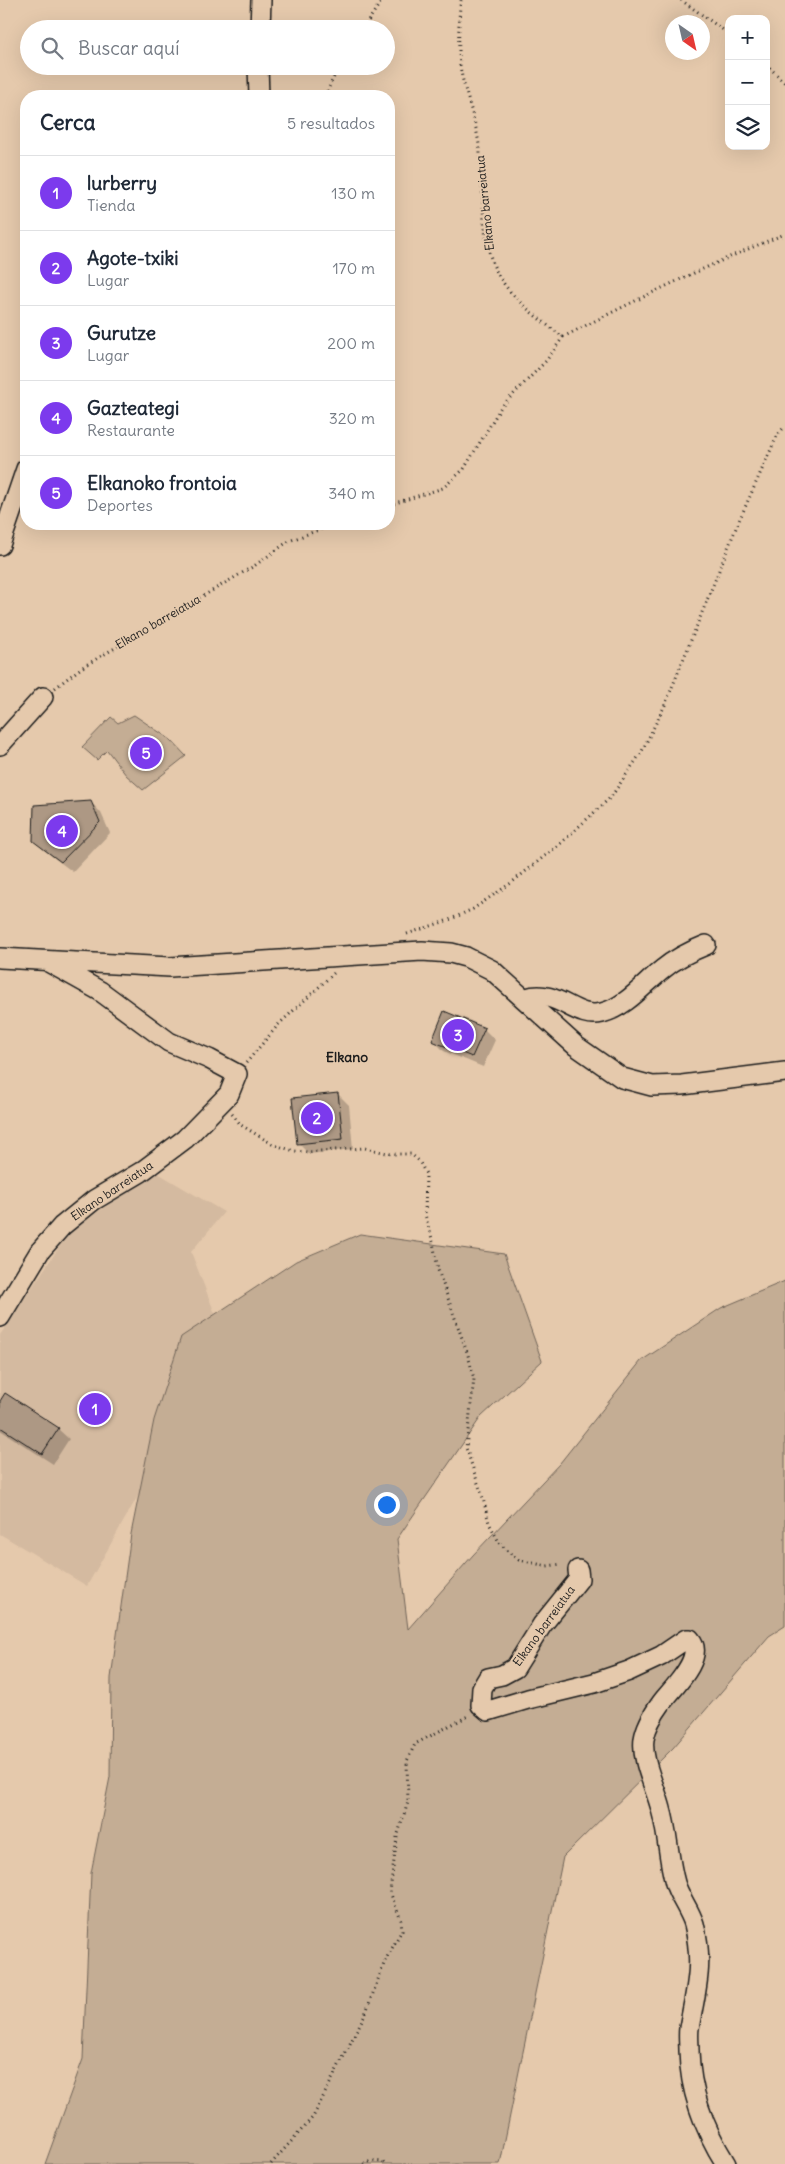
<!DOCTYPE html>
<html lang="es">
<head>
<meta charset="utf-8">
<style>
	:root { --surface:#fff; --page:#f6f6f7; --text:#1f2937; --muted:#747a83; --line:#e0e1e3; --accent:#7c3aed }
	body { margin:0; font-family:Delius,sans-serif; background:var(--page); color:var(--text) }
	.controls { position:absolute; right:15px; top:15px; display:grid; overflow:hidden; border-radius:10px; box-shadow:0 5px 20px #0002 }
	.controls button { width:45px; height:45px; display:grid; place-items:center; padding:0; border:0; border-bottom:1px solid var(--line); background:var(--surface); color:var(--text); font:25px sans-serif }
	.compass { position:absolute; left:665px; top:15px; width:45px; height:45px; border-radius:50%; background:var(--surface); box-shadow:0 5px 20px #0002; rotate:146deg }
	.you { position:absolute; left:386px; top:1504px; width:18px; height:18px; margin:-12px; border:4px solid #fff; border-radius:50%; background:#1a73e8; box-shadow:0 0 0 8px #1a73e833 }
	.badge { display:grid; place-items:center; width:32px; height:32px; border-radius:50%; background:var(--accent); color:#fff; font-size:16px; font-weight:700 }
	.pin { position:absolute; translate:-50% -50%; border:2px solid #fff; box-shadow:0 1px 5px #0006 }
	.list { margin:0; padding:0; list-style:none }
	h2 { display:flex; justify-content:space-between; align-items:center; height:65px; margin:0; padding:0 20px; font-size:21px }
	h2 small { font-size:16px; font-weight:400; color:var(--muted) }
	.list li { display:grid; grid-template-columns:32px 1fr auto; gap:15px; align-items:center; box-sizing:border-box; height:75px; padding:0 20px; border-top:1px solid var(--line) }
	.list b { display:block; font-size:19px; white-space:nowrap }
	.list p { margin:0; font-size:16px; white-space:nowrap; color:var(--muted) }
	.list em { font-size:16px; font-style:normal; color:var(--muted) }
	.icon { flex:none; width:28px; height:28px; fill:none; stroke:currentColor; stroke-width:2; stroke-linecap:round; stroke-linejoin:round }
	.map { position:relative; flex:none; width:785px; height:2164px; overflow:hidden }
	.search { position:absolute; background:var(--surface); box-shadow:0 5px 20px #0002; left:20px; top:20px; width:375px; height:55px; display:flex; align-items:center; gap:12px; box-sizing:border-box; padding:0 18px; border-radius:28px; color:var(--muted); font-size:19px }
	.panel { position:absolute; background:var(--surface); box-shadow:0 5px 20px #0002; left:20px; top:90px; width:375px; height:440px; border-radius:20px }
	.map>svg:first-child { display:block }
	.built { fill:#d4baa0 }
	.green { fill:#c4ad94; stroke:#706458 }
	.shadow { fill:#0003 }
	.building { fill:#ad9884; stroke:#1c1c1c }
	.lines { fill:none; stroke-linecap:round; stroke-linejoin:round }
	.minor-casing { stroke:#1c1c1c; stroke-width:22 }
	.path { stroke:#1c1c1c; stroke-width:3; stroke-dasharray:1 4; stroke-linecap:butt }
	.minor { stroke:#e5c9ac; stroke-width:19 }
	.labels { text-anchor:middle; stroke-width:4; stroke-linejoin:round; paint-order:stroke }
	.street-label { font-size:12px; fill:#1c1c1c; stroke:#e5c9ac }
	.neighbourhood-label { font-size:14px; font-weight:bold; fill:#1c1c1c; stroke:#e5c9ac }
</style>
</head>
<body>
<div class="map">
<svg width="785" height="2164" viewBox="0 0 785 2164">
	<rect width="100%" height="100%" fill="#e5c9ac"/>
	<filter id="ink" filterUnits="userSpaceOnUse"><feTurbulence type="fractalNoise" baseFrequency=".02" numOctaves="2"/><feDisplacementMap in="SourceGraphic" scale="10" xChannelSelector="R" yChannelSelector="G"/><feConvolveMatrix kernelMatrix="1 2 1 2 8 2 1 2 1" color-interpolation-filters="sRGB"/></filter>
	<g filter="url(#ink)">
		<path class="built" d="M156,1172L224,1212L191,1252L228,1347L152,1471L87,1586L0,1534V1335L70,1231Z"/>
		<path class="green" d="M134,715L171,740L186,756L143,790L126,775L107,750L97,760L82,747L111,717L118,723Z
			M360,1234L504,1254L542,1361L481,1417L397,1539L408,1629L473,1555L560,1463L641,1361L721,1308L785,1281V1626L769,1636L673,1748L563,1857L500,2164H45L83,2059L91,1873L110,1777L111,1678L131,1534L154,1420L181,1337L296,1261Z"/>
		<path class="shadow" d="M91,802L101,813L110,833L73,872L45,851L34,840Z
			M484,1029L495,1040L483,1067L444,1051L433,1040Z
			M338,1094L349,1105L353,1149L309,1154L298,1143Z
			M0,1404L58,1429L69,1439L53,1464L0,1430Z"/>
		<path class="building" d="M91,801L100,822L61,862L33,841L34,805Z
			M444,1011L485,1028L472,1057L432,1041Z
			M338,1093L343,1139L297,1144L292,1098Z
			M5,1393L59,1428L42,1454L0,1427V1401Z"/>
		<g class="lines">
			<defs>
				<path id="minor" d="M260,29L261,0
					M258,66L259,96
					M0,545L26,469
					M0,745L43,697
					M0,958L170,967L422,951L451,953L466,957L492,970L576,1046L622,1078L652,1086L682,1085L785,1072
					M526,998C559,988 574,1020 602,1013C626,1007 644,984 663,969C676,958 691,951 706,945
					M0,1317L40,1251L62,1226L94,1200L141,1172L185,1139L229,1094L237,1074L209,1059L169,1042L100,991L50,963
					M578,1570L579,1579L542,1625L515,1668L502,1675L488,1678L482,1688L481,1705L488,1711L528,1699L594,1683L629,1671L661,1656L686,1639H690C706,1657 673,1688 662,1702C654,1713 646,1726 644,1739C641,1761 656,1788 661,1809C668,1833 668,1858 675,1883C679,1897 690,1910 694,1924C704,1964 696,1989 689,2028C688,2035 689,2043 689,2051C690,2092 704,2129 726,2164"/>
			</defs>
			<use href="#minor" class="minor-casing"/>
			<path class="path" d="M681,0L729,34
				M363,29L382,0
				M766,64L785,83
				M325,96L339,66
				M563,337C636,300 709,264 785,234
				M389,505L443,488L464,469L501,407L546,361L563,337C538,318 505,295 493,264C480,230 484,190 480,154C478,126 467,100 461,72C458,57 458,15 461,0
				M55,688L81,668L254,566L289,541L334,524
				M407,934L449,920L473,909L511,883L560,844L611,797L641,753L665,705L738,523L777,436L785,426
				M246,1063L279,1024L334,973
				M232,1114L241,1125L259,1136L272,1144L294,1151L307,1152L365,1148L391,1154H411L419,1161L426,1174L425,1215L433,1242L438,1270L468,1355L474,1379L466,1448L483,1498L489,1523L499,1542L507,1551L519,1560L547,1566L562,1564
				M271,2164L313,2117L366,2012L385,1961L402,1930L401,1920L390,1892L397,1837L408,1802L407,1761L415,1744L468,1716
				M364,2164L371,2161L383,2162L384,2164"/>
			<use href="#minor" class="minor"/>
		</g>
	</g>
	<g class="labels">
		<g class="street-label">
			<text transform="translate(485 203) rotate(-96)" y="4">Elkano barreiatua</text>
			<text transform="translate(158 622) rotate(-30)" y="4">Elkano barreiatua</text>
			<text transform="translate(112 1191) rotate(-34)" y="4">Elkano barreiatua</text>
			<text transform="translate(544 1626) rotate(-54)" y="4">Elkano barreiatua</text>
		</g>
		<g class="neighbourhood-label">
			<text x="347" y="1062">Elkano</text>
		</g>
	</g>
</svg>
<div class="controls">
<button>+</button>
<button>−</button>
<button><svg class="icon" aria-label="layers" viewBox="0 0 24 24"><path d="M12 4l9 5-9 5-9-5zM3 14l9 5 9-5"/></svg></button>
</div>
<svg class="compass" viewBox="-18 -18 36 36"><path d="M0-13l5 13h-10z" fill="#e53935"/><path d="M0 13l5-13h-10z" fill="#747a83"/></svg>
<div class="you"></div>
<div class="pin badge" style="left:95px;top:1409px">1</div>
<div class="pin badge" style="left:317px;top:1118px">2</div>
<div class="pin badge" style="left:458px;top:1035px">3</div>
<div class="pin badge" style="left:62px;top:831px">4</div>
<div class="pin badge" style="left:146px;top:753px">5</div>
<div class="search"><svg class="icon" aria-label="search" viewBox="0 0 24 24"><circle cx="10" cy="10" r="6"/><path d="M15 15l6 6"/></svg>Buscar aquí</div>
<section class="panel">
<h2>Cerca<small>5 resultados</small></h2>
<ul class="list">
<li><span class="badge">1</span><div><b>lurberry</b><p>Tienda</p></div><em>130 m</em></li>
<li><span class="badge">2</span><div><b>Agote-txiki</b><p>Lugar</p></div><em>170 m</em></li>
<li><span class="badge">3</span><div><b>Gurutze</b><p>Lugar</p></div><em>200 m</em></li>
<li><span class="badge">4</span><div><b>Gazteategi</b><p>Restaurante</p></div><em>320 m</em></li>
<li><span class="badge">5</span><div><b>Elkanoko frontoia</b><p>Deportes</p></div><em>340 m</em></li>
</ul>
</section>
</div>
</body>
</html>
